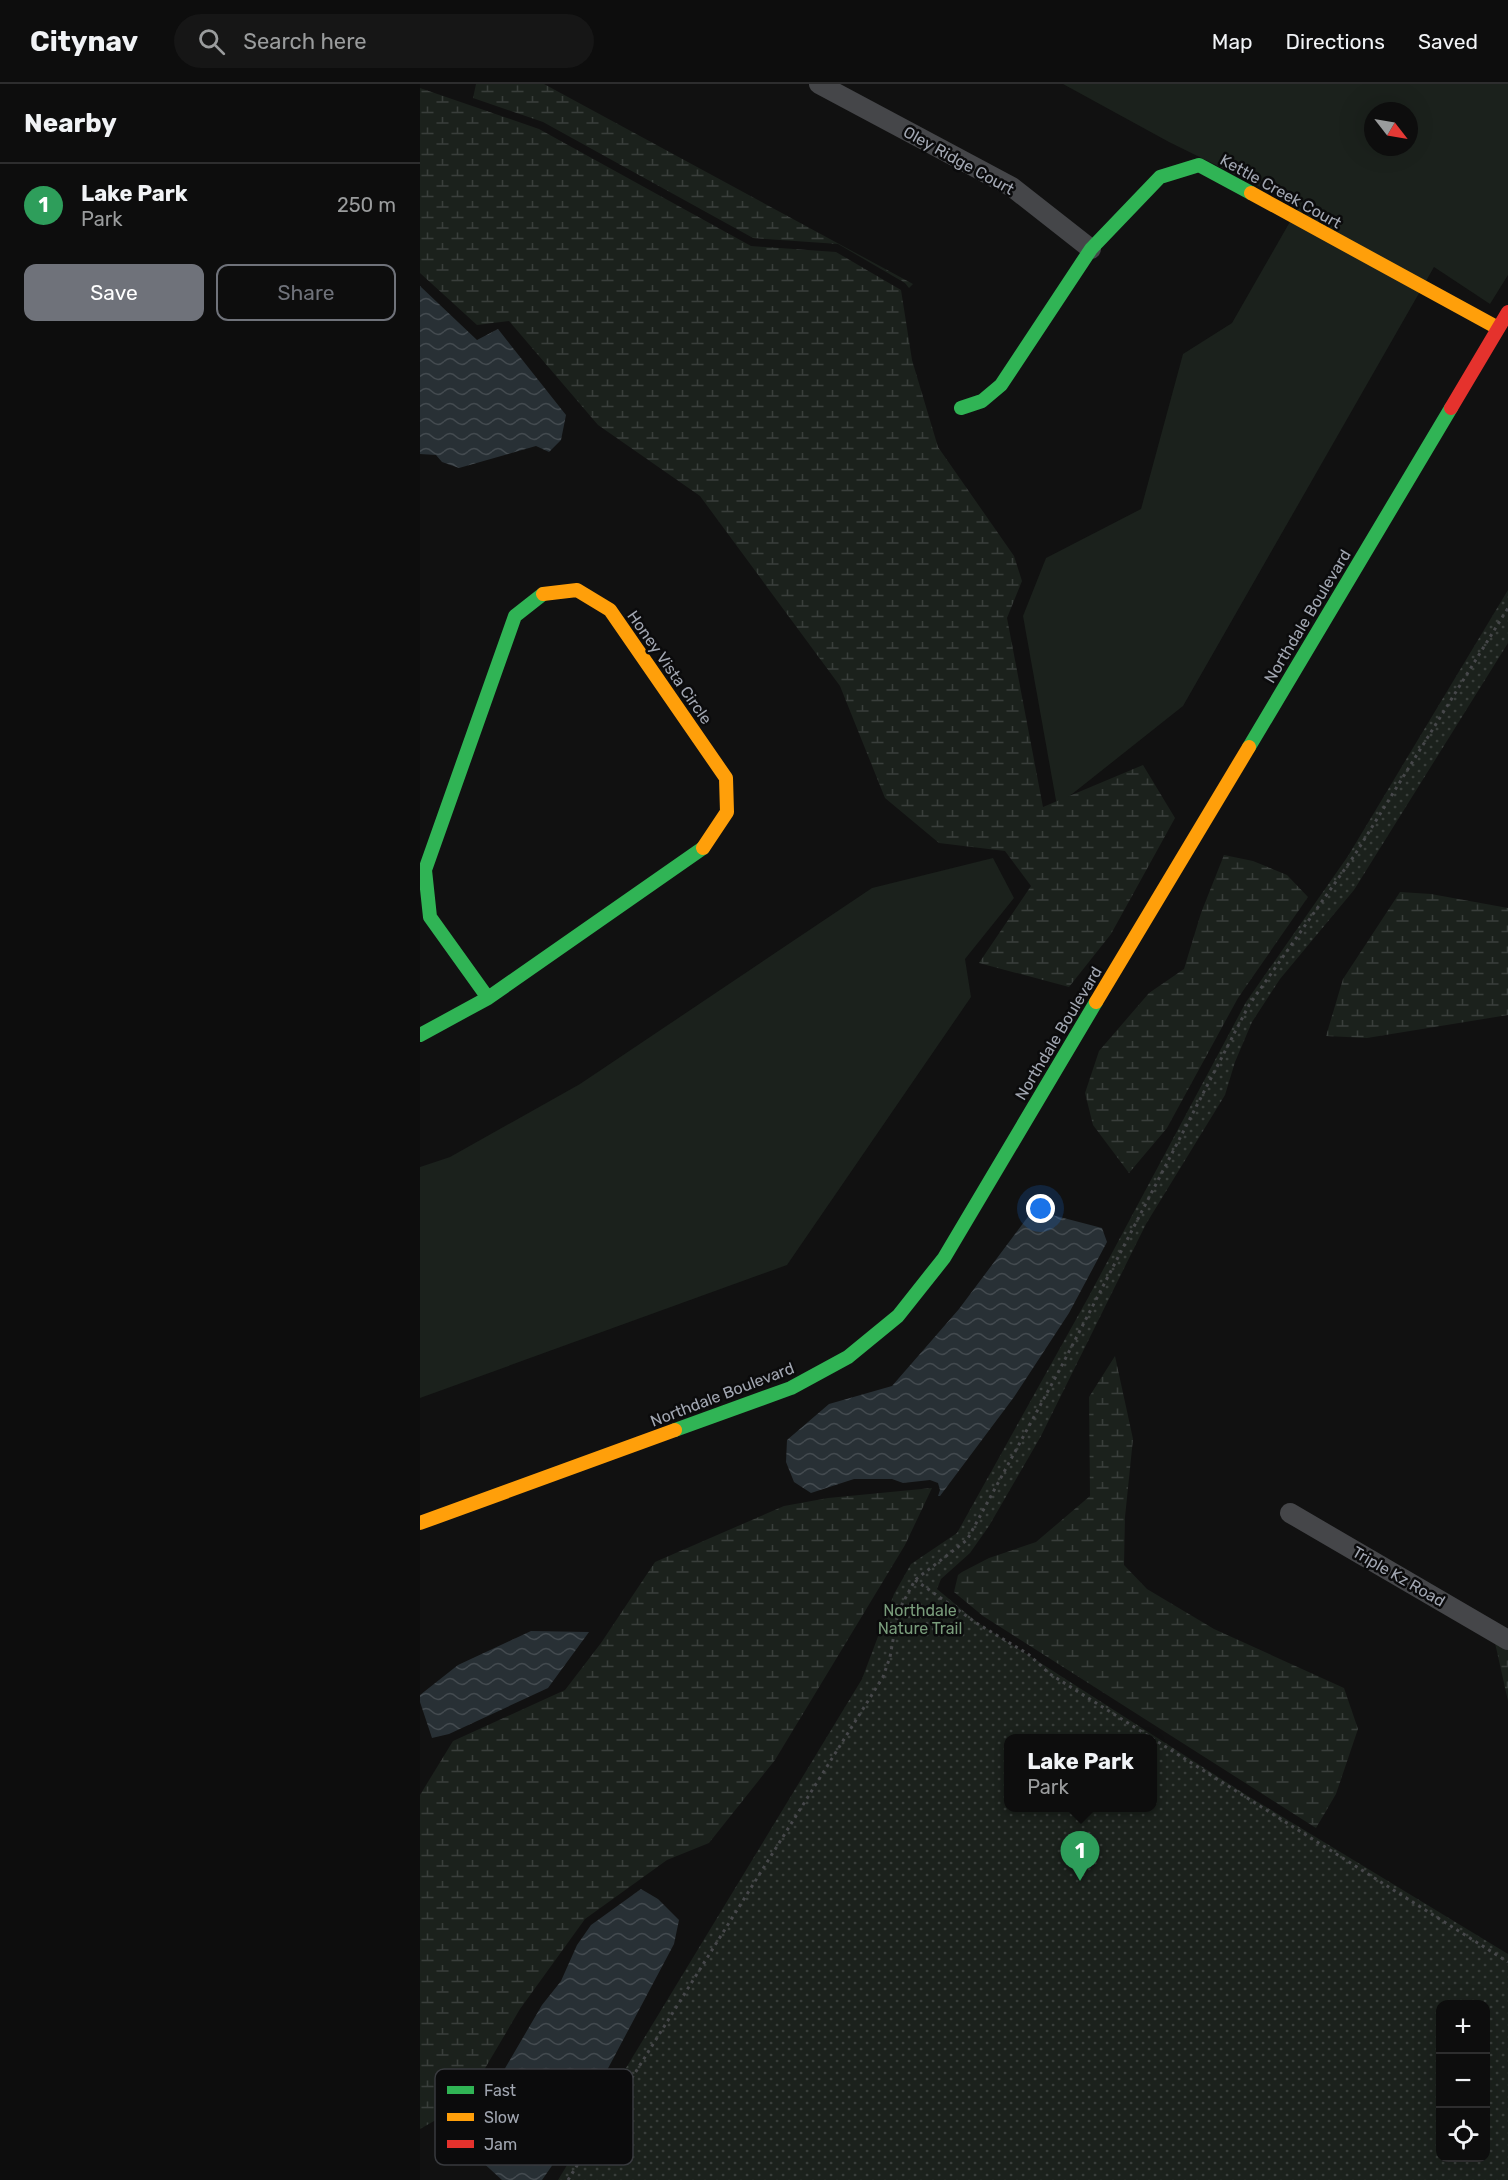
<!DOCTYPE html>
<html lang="en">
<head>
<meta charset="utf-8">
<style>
	:root { --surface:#0d0d0d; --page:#161616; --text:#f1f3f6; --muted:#9a9c9d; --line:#2d2d2e; --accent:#6f727a }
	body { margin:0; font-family:Rubik,sans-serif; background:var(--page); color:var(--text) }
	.controls { position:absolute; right:18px; bottom:18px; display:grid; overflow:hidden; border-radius:12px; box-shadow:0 6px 24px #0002 }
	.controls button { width:54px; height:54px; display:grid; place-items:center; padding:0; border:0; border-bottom:2px solid var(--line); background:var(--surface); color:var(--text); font:30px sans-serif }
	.compass { position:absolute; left:944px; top:18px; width:54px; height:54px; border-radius:50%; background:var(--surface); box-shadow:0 6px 24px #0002; rotate:121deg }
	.you { position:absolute; left:621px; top:1125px; width:21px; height:21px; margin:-15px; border:4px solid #fff; border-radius:50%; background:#1a73e8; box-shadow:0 0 0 9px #1a73e833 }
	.badge { display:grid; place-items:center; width:39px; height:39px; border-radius:50%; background:var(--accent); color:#fff; font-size:20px; font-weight:700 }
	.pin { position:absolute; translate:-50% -50px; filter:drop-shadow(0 2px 3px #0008) }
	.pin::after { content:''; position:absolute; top:32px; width:21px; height:18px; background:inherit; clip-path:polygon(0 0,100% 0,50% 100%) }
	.popup { position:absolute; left:584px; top:1650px; width:153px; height:78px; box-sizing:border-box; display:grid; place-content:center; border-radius:12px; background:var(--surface); filter:drop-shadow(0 2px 4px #0005); font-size:20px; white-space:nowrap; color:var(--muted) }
	.popup b { font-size:22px; color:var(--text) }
	.popup::after { content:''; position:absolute; left:50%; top:100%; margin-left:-12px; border:12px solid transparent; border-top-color:var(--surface) }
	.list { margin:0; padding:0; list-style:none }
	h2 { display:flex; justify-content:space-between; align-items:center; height:78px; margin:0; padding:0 24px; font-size:26px }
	h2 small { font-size:20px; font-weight:400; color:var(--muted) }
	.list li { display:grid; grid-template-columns:39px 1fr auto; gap:18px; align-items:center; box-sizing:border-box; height:84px; padding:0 24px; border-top:2px solid var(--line) }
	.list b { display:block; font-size:22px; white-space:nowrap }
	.list p { margin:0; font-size:20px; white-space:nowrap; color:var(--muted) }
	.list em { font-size:20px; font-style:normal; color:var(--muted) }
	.actions { display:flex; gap:12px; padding:18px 24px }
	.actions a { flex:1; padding:14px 0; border:2px solid var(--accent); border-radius:12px; text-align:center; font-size:21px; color:var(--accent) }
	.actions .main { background:var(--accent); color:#fff }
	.icon { flex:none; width:33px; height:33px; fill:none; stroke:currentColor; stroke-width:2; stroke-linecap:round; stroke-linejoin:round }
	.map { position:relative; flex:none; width:1088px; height:2096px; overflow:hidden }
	header { display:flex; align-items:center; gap:36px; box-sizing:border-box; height:84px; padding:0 30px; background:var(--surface); border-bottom:2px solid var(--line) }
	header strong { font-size:28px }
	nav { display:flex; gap:33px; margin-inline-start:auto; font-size:21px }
	.search { width:420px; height:54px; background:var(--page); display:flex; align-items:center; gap:15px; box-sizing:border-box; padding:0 21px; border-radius:33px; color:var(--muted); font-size:22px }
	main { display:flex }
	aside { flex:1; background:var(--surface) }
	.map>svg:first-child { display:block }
	.grass { fill:#1b211c; fill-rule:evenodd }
	.wetland { fill:url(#wetland-marsh) }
	.park { fill:url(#park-dots); fill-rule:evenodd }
	.water { fill:url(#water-waves) }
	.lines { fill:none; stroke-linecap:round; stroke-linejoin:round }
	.path { stroke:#47484b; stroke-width:3; stroke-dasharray:3 4.5; stroke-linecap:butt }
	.street { stroke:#454649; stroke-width:20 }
	.fast { stroke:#30b455; stroke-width:14 }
	.slow { stroke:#ff9f0a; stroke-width:14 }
	.jam { stroke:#e5322d; stroke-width:14 }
	.labels { text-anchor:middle; stroke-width:5; stroke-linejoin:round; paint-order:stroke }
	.street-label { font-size:16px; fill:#a2a7b2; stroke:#0b0b0c }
	.park-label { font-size:16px; fill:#799c7b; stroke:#0b0b0c }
	.key { fill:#0b0b0c; stroke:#383a3e; stroke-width:1.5 }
	.key-label { font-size:16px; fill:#a2a7b2 }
</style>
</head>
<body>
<header>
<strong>Citynav</strong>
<div class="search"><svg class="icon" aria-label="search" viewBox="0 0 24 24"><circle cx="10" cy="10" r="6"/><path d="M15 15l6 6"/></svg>Search here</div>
<nav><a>Map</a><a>Directions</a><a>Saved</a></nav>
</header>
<main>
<aside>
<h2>Nearby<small></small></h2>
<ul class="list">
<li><span class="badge" style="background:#2e9e5b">1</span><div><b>Lake Park</b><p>Park</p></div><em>250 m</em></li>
</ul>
<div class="actions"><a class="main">Save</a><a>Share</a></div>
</aside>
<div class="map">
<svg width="1088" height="2096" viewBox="0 0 1088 2096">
	<defs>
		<pattern id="wetland-marsh" width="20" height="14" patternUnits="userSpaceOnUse" patternTransform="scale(1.5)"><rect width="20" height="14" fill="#1b211c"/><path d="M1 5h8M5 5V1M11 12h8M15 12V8" fill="none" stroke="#393e3b"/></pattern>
		<pattern id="park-dots" width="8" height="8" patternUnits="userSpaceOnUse" patternTransform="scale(1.5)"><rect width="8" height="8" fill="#1b211c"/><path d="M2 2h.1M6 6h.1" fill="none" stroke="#393e3b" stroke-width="1.8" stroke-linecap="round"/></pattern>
		<pattern id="water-waves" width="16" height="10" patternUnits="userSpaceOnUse" patternTransform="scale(1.5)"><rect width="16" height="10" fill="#283035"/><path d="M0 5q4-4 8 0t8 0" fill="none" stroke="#444b50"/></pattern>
	</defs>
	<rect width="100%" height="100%" fill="#111"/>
	<path class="grass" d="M643,0H1088V191L1070,220L1014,183L763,622L637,722L603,532L626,474L721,425L763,270L812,239L879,122L749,58ZM953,27H989V63H953Z
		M573,774L594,814L545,875L551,913L367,1181L0,1314V1083L30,1073L160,1000L452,804Z"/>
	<path class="wetland" d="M56,0H124L493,200L489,204L485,199L418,160L333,154L123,38L53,14Z
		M0,4L119,45L331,162L416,168L481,206L492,276L518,363L594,472L602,497L587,534L623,723L723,681L755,734L691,850L649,903L559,879L611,802L585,767L519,759L465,714L420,602L280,412L178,341L89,237L57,241L0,189Z
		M804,771L833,777L867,791L888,813L818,914L747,1044L709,1089L673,1041L665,1009L679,967L729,909L764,885L781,829Z
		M980,808L1011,810L1088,824V931L947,954L906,952L923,895Z
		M695,1272L713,1355L705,1433L704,1481L727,1505L794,1545L924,1604L938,1645L916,1710L896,1744L563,1532L534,1508L538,1491L542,1488L569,1474L616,1458L670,1412L669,1313Z
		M512,1404L485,1461L355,1676L289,1759L247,1776L165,1835L100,1925L44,2020L0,2045V1711L33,1657L145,1606L181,1559L235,1478L364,1422L408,1414Z
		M1075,1559L1088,1566V1617Z"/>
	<path class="park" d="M1088,506V559L934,806L860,895L832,938L815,978L805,1011L726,1140L621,1352L569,1442L550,1469L521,1495L517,1505L558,1539L828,1712L1088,1870V2096H138L442,1595L474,1510L491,1480L537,1449L669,1212L826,918L928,772ZM588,1654H732V1724H588ZM1020,1920H1066V2074H1020Z"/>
	<path class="water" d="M0,202L57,256L78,245L146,331L141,356L129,368L116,362L39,384L22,378L16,371L0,370Z
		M613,1126L682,1144L687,1158L649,1229L594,1313L520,1412H518L520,1406L518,1399L510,1396L483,1399L472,1395H434L391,1409L374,1398L366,1378L367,1356L409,1320L472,1302L539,1225Z
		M111,1547L169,1548L128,1604L29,1650L12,1654L0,1618V1611L38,1581Z
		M221,1805L238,1815L259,1836L254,1860L150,2056L122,2096H82L48,2065L60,2027L122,1921L141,1897L157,1861L171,1841Z"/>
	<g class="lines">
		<path class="path" d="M495,1496L558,1540L608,1570L630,1590L1088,1878
			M148,2096L463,1593L470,1573L478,1528L495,1496L547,1456L640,1285L829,921L934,772L1088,524"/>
		<path class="street" d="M399,0L592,103L671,165
			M870,1429L1088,1556"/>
		<path class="fast" d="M541,324L562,317L581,301L671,165L740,93L779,81L831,109
			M829,663L1031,324
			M68,914L10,833L5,786L95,532L123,510
			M0,951L68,914L283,764
			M255,1346L371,1304L428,1273L478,1232L524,1174L676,918"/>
		<path class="slow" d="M831,109L1078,244
			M123,510L157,506L190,526L306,694L307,728L283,764
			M676,918L829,663
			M0,1439L255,1346"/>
		<path class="jam" d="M1031,324L1088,228"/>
	</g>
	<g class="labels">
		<g class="street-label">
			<text transform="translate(539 76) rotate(29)" y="6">Oley Ridge Court</text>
			<text transform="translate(861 107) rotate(29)" y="6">Kettle Creek Court</text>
			<text transform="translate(887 532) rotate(-59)" y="6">Northdale Boulevard</text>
			<text transform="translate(250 583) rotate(55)" y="6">Honey Vista Circle</text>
			<text transform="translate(638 949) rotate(-59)" y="6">Northdale Boulevard</text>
			<text transform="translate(302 1310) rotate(-21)" y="6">Northdale Boulevard</text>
			<text transform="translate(979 1492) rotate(30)" y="6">Triple Kz Road</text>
		</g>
		<g class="park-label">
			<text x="500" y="1532">Northdale<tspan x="500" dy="18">Nature Trail</tspan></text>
		</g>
	</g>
	<rect x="15" y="1985" width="198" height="96" rx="9" class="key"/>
	<rect x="27" y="2002" width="27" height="8" fill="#30b455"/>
	<rect x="27" y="2029" width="27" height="8" fill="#ff9f0a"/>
	<rect x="27" y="2056" width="27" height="8" fill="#e5322d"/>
	<g class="key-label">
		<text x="64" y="2012">Fast</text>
		<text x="64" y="2039">Slow</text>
		<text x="64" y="2066">Jam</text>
	</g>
</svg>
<div class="controls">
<button>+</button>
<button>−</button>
<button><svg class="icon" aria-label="locate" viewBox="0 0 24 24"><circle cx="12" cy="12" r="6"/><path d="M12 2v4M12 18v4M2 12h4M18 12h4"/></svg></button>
</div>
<svg class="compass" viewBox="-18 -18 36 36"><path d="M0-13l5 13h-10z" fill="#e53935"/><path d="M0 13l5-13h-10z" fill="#9a9c9d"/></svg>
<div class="you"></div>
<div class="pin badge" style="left:660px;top:1797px;background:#2e9e5b">1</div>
<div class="popup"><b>Lake Park</b>Park</div>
</div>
</main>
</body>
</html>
